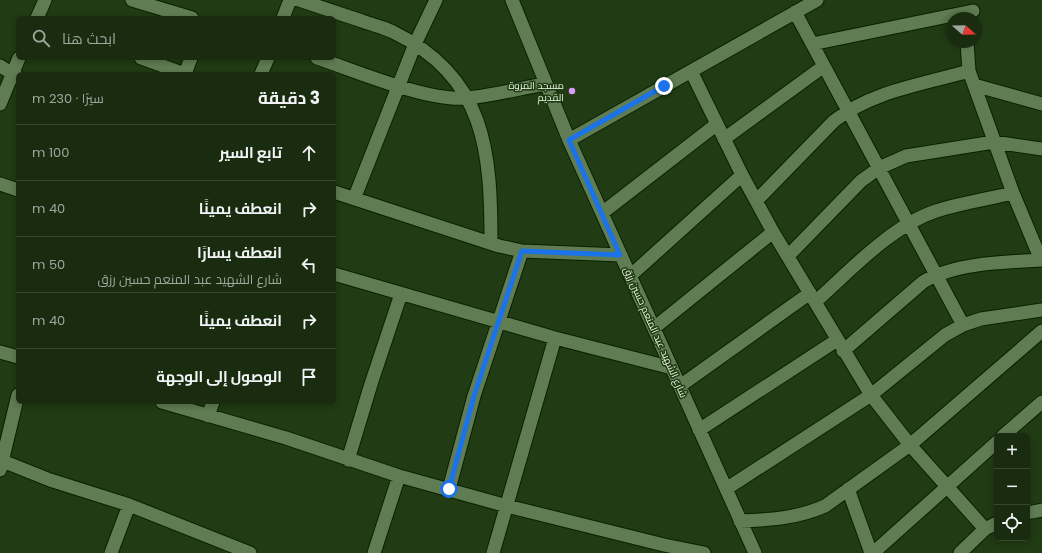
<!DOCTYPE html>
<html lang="ar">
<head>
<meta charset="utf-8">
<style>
	:root { --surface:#192c0f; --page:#223418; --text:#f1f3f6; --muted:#9fa79e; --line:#37482f }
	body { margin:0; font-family:Poppins,Cairo,sans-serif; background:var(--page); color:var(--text); direction:rtl }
	.controls { position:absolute; right:12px; bottom:12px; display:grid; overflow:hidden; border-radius:6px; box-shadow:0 2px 6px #0003 }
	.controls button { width:36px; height:36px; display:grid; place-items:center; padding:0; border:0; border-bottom:1px solid var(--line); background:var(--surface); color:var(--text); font:20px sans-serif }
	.compass { position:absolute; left:946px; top:12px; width:36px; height:36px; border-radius:50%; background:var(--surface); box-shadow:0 2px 6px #0003; rotate:110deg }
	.stop { position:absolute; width:12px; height:12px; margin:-9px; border:3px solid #1a73e8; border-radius:50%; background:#fff }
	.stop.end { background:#1a73e8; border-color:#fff; box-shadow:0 1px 4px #0008 }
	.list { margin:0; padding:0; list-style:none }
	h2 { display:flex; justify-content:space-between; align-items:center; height:52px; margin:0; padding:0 16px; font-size:17px }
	h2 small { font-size:13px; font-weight:400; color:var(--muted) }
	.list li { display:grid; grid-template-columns:26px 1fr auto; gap:12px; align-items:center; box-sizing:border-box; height:56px; padding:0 16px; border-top:1px solid var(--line) }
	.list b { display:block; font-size:15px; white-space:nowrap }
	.list p { margin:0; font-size:13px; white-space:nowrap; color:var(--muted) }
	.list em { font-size:13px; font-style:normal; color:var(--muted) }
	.icon { flex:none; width:22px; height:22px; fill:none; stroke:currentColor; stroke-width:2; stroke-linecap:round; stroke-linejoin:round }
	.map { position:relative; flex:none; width:1042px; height:553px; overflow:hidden; direction:ltr }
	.search { position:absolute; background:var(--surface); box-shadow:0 2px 6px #0003; left:16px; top:16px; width:320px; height:44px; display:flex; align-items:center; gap:10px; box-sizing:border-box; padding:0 14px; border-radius:6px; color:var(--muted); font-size:15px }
	.panel { position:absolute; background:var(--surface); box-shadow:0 2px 6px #0003; left:16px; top:72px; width:320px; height:332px; border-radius:6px; direction:rtl }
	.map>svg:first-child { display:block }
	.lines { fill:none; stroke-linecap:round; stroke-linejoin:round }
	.street-casing { stroke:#082200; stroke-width:15 }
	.street { stroke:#5f7c52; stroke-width:13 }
	.route { stroke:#1a73e8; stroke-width:5 }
	.poi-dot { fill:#dc99f5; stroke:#213b14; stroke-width:1.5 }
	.labels { text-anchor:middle; stroke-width:3; stroke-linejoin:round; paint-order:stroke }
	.poi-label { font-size:10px; fill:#e6f6df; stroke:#213b14; text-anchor:end }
	.street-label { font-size:10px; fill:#e6f6df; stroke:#213b14 }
</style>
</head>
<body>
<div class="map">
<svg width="1042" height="553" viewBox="0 0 1042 553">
	<rect width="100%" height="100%" fill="#213b14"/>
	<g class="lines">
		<defs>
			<path id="street" d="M132,0L192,18
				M299,0C320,7 341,14 362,21C372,25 384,27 393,32C486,77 491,152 491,243
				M512,0L569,140L755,553
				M795,12L963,325
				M37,18L45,0
				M283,18L290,0
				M967,42L969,71L1013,193L1041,260
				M812,44L973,11
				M141,58L185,74
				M317,58C356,71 428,102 467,98C493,96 520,88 545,84
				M0,66L18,77
				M691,71L742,175L773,232L871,395L910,445L985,529
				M185,74L191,58
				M261,74L268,58
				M974,85L1042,104
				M0,104L19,58
				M724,139L824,66
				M569,140L817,0
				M0,184L18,190
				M334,192L499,246L522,251L621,255
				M354,199L415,44L436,0
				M756,201L834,121C872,91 924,84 969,71
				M602,213L717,124
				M788,256L861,181L879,168L906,156L994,142L1042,149
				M334,274L555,338L672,368
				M630,276L742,175
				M815,302C850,271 891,226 936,211C961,203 988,199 1013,193
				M654,328L773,232
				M843,351L923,282C954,263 1005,262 1042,260
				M0,352L18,357
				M680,386L810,293
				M162,402L286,438L399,476L507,506L664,545L704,553
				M208,416L213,402
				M699,430L837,340
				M1003,436L1042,402
				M0,460L50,480L129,505L250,553
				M348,460L371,384L401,294
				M0,470L18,395
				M449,489L474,396L522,251
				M726,489L871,395L945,335L963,325L981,319L1042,310
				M848,489L871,553
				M1027,513L1042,510
				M740,521C770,520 798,518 825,506L910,445L1042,331
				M111,553L129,505
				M374,553L399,476
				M493,553L555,338
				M873,553L997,442
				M960,553L985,529L997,523"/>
		</defs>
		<use href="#street" class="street-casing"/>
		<use href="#street" class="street"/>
	</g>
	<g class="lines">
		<path class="route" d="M449,489L474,396L522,251L620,255L569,140L664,86"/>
	</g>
	<circle class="poi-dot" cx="572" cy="91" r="4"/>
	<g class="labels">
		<g class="poi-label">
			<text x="564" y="89">مسجد المروة<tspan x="564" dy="12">القديم</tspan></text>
		</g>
		<g class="street-label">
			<text transform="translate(656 332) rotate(66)" y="4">شارع الشهيد عبد المنعم حسين رزق</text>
		</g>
	</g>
</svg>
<div class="controls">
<button>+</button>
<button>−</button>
<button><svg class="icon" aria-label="locate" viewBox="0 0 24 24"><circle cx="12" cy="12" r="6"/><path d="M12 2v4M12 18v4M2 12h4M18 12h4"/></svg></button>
</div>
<svg class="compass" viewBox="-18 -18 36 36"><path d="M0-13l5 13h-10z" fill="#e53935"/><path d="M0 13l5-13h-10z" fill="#9fa79e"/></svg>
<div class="stop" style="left:449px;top:489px"></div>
<div class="stop end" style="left:664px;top:86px"></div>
<div class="search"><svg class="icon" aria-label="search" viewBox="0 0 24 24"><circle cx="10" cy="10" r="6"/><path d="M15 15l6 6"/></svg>ابحث هنا</div>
<section class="panel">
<h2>3 دقيقة<small>سيرًا · 230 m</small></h2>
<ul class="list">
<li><svg class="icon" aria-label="ahead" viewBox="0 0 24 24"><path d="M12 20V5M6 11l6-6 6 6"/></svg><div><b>تابع السير</b></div><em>100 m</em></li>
<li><svg class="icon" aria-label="right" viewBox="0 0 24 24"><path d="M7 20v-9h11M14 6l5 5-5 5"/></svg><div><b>انعطف يمينًا</b></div><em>40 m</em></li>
<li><svg class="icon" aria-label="left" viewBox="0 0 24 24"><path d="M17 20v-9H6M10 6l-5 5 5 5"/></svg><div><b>انعطف يسارًا</b><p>شارع الشهيد عبد المنعم حسين رزق</p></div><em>50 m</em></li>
<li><svg class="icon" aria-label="right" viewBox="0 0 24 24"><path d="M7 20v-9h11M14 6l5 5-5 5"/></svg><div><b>انعطف يمينًا</b></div><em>40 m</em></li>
<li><svg class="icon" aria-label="arrive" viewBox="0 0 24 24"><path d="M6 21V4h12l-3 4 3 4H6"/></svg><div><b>الوصول إلى الوجهة</b></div></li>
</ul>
</section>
</div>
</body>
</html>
